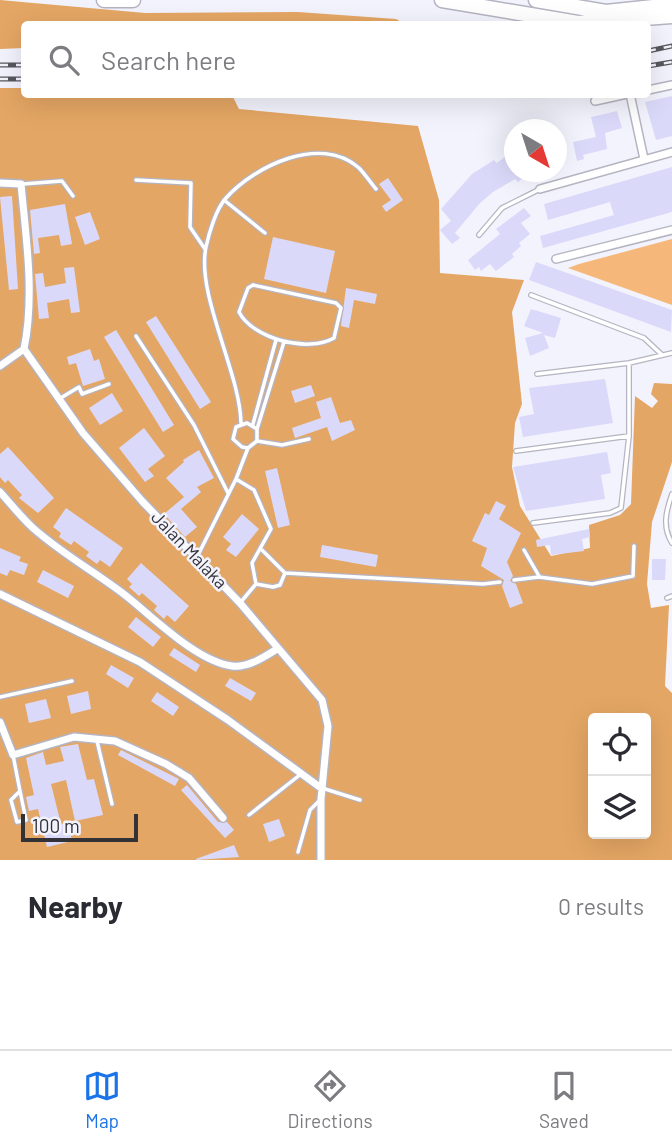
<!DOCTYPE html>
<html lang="en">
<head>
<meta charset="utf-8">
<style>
	:root { --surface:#fff; --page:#f7f7f7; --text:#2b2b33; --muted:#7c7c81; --line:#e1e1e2; --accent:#1a73e8 }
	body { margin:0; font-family:Barlow,sans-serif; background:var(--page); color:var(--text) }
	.controls { position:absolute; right:21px; bottom:21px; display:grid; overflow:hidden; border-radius:7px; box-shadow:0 7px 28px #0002 }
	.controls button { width:63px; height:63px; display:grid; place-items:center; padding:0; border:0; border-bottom:2px solid var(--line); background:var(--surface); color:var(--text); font:35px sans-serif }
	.compass { position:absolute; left:504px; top:119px; width:63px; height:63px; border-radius:50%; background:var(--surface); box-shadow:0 7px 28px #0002; rotate:141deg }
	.scale { position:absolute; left:21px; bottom:18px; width:117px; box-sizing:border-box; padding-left:7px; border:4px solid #323237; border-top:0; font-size:19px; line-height:24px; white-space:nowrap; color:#323237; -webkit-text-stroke:5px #f3f3fd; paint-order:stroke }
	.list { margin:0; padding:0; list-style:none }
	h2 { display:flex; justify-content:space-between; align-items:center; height:91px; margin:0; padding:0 28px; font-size:30px }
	h2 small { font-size:23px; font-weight:400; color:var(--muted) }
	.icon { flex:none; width:38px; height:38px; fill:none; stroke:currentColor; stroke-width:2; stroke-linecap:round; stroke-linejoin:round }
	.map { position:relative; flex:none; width:672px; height:860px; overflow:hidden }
	.search { position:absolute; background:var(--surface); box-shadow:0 7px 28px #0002; left:21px; right:21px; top:21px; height:77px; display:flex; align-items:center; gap:18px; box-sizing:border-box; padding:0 24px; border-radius:7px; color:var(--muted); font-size:26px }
	.sheet { height:189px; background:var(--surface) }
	nav { display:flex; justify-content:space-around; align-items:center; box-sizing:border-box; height:98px; border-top:2px solid var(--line); background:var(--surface); font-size:19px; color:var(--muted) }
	nav a { display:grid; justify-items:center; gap:4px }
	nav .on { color:var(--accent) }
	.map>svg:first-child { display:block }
	.green { fill:#f5b87a }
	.forest { fill:#e4a664; fill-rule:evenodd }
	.building { fill:#dbd9f9 }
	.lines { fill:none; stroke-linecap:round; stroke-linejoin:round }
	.lane-casing { stroke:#b5b4c1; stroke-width:6 }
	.street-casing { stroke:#b5b4c1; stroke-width:10 }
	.highway-casing { stroke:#b5b4c1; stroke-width:17 }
	.lane { stroke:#fff; stroke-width:3.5 }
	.street { stroke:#fff; stroke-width:7 }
	.highway { stroke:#fff; stroke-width:14 }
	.rail-casing { stroke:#57575d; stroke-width:5 }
	.rail { stroke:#f3f3fd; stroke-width:2.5; stroke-dasharray:8; stroke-linecap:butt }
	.labels { text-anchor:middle; stroke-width:5; stroke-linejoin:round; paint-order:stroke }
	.street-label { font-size:18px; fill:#323237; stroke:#f3f3fd }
</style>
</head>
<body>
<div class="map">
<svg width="672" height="860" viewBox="0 0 672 860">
	<rect width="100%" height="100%" fill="#f3f3fd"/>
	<path class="green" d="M672,239V305L568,268L579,264Z"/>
	<path class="forest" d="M0,0L145,13L298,12L396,19L405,24H24V48L0,49Z
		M0,88H24V94L232,95L239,109L418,126L439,200L440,273L524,280L512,312L522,404L515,423L512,467L520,506L551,556L590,548L589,525L620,515L631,504L635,396L652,408L658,401L651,394L654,383L672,384V462L652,522L647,584L651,608L669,605L665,686L672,693V860H0ZM593,718H646V834H593Z"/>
	<path class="building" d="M672,96V136L656,140L645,102Z
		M617,111L622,128L605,133L607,149L583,155L584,159L577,161L573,142L596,137L591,117Z
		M507,155L514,164V172H530L518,182L515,179L493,192L480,203L455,233L460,238L452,244L440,230L451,221L441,209L472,174L494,160L497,163Z
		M672,167V212L543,248L540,236L614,215L610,202L548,220L544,204Z
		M388,178L403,200L386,212L382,206L391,200L379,184Z
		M12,196L18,289L9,290L0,197Z
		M65,204L72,244L61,246L59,235L38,238L40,253L34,254L30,210Z
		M524,208L531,216L521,223L530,234L519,243L521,246L512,254L514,257L496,271L490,264L481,271L479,267L475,270L468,260L500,234L496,229Z
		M90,212L100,239L85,245L75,217Z
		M273,237L335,251L326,293L264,279Z
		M536,262L672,310L671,332L529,280Z
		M74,267L80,312L71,313L69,299L47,303L49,318L39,319L35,274L43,273L45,287L66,283L64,268Z
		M346,288L377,294L375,304L354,300L349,328L341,326Z
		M531,309L561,318L555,338L544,335L549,348L530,356L525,338L543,333L524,326Z
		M156,316L211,402L200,409L146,322Z
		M116,330L174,425L163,432L104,337Z
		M90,349L94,361L99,359L105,379L83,386L76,363L69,365L67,357Z
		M605,379L613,423L523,437L519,417L534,414L529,388Z
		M311,385L315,396L295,403L291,391Z
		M112,393L123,411L100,425L89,408Z
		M331,397L340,423L351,420L355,430L332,441L327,427L295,438L292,428L321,418L316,402Z
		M144,428L165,456L148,469L154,476L145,482L119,448Z
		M8,447L54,498L38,513L19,498L22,495L8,480L5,483L0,477V454Z
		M199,450L214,478L197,487L201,492L181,509L197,527L185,537L164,514L184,497L166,478L184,462L183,460Z
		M607,452L611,473L601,475L605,499L526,511L513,467Z
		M277,468L290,525L278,528L265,471Z
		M496,501L506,506L499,519L521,533L507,562L513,576L510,581L516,584L523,603L510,608L502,586L504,580L481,566L487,548L472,541L485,513L489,515Z
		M66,508L123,548L110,567L100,560L97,564L86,556L89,552L74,541L71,545L59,537L61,533L53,527Z
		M242,514L259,529L236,557L226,550L231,544L223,537Z
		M589,529L590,537L582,539L584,551L551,555L550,545L537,547L536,540Z
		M322,545L378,555L376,567L320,557Z
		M0,548L21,557L19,561L28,564L24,575L10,570L7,576L0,573Z
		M652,559H666L665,580H652Z
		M141,563L189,606L175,622L167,615L164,619L154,610L157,606L142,593L139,596L129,587L132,584L127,579Z
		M43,570L74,586L68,598L37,582Z
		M136,617L161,637L153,647L128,627Z
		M174,648L200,665L196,672L169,655Z
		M111,665L134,678L128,688L106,674Z
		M230,678L256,693L251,701L225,686Z
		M88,691L91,709L71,714L67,696Z
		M157,692L179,707L173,716L151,701Z
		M46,699L51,718L29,723L25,704Z
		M78,744L87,780L94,779L103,815L75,821L66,780L51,784L61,824L68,823L72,841L47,847L38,809L29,811L26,797L34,795L26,758L43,752L46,765L64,761L60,747Z
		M121,750L179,779L175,786L118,755Z
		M187,785L218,822H227L234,830L225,838L181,790Z
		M279,819L285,836L269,842L263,824Z
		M234,845L239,857L196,860V859Z"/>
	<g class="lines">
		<defs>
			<path id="lane" d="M136,180L191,183L190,227L205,249
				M23,184L62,181L73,196
				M224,200L265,233
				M479,235L502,208L538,190
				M253,285L336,303L341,308L334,338C308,353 253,339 239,312L248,288Z
				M531,295L644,338L661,354
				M136,336L194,425L228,493
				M537,374L629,363L672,353
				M59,399L79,387L82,394L109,384
				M241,423C240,372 196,295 206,247C209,233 216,209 226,198C255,166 320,134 359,168C365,174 370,182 376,189
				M253,424L276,340
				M257,429L284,342
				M257,441V429L247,423L236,427L233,439L242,447L248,448L257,441L282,445L309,439
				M516,451L629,436
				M236,479L254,490L271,529L252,563L256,584L273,587L280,585L285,573L262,550
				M672,494C666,511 662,527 672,543
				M533,523L610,513L621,508L629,436V363
				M524,550L539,576
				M197,557L236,479L248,448
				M285,573L483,584L500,582
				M514,580L539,577L592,584L633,576L634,546
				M667,598L672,596
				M240,603L256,584
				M0,697L72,681
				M97,741L112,804
				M13,755L20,791
				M322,788L360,800
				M20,791L26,820L17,822L11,800Z
				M249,815L301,774
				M298,852L310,810L319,801"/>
			<path id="street" d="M648,90L672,85
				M630,94L644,159
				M595,101L627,94
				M0,183L21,184C26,238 35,295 24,349
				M540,189L672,152
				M556,259L672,230
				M0,366L24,349L83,433L142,501L240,603L322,700L328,726L321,799V860
				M0,492C11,504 21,517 33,528C61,553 95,572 125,595C153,617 196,661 232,666C248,668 264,657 277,649
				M0,594L140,662L228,720L321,788
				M0,722L13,755L74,737L115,741L166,764L189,778L223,818"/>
			<path id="highway" d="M104,0H133
				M442,0L578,23L672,16
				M536,0L606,12L672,5"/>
		</defs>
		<use href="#lane" class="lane-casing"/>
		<use href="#street" class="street-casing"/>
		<use href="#highway" class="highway-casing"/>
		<use href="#lane" class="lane"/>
		<use href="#street" class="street"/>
		<use href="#highway" class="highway"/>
		<defs>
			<path id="rail" d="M648,51L672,46
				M0,65H24
				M648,66L672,62
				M0,79H24"/>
		</defs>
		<use href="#rail" class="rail-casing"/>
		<use href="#rail" class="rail"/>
	</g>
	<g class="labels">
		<g class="street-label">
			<text transform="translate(189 550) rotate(46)" y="6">Jalan Malaka</text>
		</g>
	</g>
</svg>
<div class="controls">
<button><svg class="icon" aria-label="locate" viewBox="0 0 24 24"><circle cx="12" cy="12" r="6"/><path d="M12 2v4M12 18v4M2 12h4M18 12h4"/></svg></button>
<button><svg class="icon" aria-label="layers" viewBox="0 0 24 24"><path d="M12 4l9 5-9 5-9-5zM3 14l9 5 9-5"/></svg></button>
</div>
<svg class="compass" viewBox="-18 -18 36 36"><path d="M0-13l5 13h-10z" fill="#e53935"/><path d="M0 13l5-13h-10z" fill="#7c7c81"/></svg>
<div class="scale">100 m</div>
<div class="search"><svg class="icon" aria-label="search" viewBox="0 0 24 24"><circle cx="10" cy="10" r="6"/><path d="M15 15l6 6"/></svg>Search here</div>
</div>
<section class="sheet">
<h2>Nearby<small>0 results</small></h2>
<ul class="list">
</ul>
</section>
<nav>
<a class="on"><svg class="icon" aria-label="map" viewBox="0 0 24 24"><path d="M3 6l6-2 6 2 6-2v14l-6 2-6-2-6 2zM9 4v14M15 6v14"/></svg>Map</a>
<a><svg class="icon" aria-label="directions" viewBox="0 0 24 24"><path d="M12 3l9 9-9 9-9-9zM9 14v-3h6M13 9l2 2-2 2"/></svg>Directions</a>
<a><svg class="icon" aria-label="saved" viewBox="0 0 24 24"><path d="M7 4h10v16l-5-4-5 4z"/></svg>Saved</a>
</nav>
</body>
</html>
